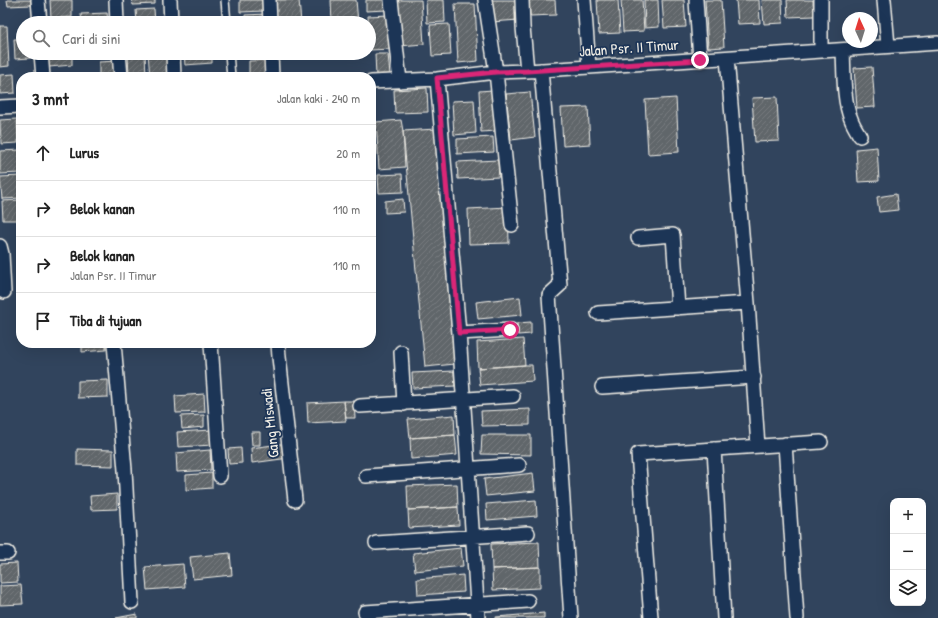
<!DOCTYPE html>
<html lang="id">
<head>
<meta charset="utf-8">
<style>
	:root { --surface:#fff; --page:#f6f6f6; --text:#222; --muted:#767676; --line:#e0e0e0 }
	body { margin:0; font-family:"Patrick Hand",sans-serif; background:var(--page); color:var(--text) }
	.controls { position:absolute; right:12px; bottom:12px; display:grid; overflow:hidden; border-radius:8px; box-shadow:0 4px 16px #0002 }
	.controls button { width:36px; height:36px; display:grid; place-items:center; padding:0; border:0; border-bottom:1px solid var(--line); background:var(--surface); color:var(--text); font:20px sans-serif }
	.compass { position:absolute; left:842px; top:12px; width:36px; height:36px; border-radius:50%; background:var(--surface); box-shadow:0 4px 16px #0002; rotate:356deg }
	.stop { position:absolute; width:12px; height:12px; margin:-9px; border:3px solid #db2777; border-radius:50%; background:#fff }
	.stop.end { background:#db2777; border-color:#fff; box-shadow:0 1px 4px #0008 }
	.list { margin:0; padding:0; list-style:none }
	h2 { display:flex; justify-content:space-between; align-items:center; height:52px; margin:0; padding:0 16px; font-size:17px }
	h2 small { font-size:13px; font-weight:400; color:var(--muted) }
	.list li { display:grid; grid-template-columns:26px 1fr auto; gap:12px; align-items:center; box-sizing:border-box; height:56px; padding:0 16px; border-top:1px solid var(--line) }
	.list b { display:block; font-size:15px; white-space:nowrap }
	.list p { margin:0; font-size:13px; white-space:nowrap; color:var(--muted) }
	.list em { font-size:13px; font-style:normal; color:var(--muted) }
	.icon { flex:none; width:22px; height:22px; fill:none; stroke:currentColor; stroke-width:2; stroke-linecap:round; stroke-linejoin:round }
	.map { position:relative; flex:none; width:938px; height:618px; overflow:hidden }
	.search { position:absolute; background:var(--surface); box-shadow:0 4px 16px #0002; left:16px; top:16px; width:360px; height:44px; display:flex; align-items:center; gap:10px; box-sizing:border-box; padding:0 14px; border-radius:22px; color:var(--muted); font-size:15px }
	.panel { position:absolute; background:var(--surface); box-shadow:0 4px 16px #0002; left:16px; top:72px; width:360px; height:276px; border-radius:16px }
	.map>svg:first-child { display:block }
	.building { fill:url(#building-hatch); stroke:#f4f1e8 }
	.lines { fill:none; stroke-linecap:round; stroke-linejoin:round }
	.service-casing { stroke:#f4f1e8; stroke-width:10 }
	.minor-casing { stroke:#f4f1e8; stroke-width:16 }
	.service { stroke:#1d3557; stroke-width:7 }
	.minor { stroke:#1d3557; stroke-width:13 }
	.route { stroke:#db2777; stroke-width:5 }
	.labels { text-anchor:middle; stroke-width:3.5; stroke-linejoin:round; paint-order:stroke }
	.street-label { font-size:15px; fill:#f4f1e8; stroke:#1d3557 }
</style>
</head>
<body>
<div class="map">
<svg width="938" height="618" viewBox="0 0 938 618">
	<defs>
		<pattern id="building-hatch" width="6" height="6" patternUnits="userSpaceOnUse"><rect width="6" height="6" fill="#60666b"/><path d="M-1 1l2-2M0 6l6-6M5 7l2-2" fill="none" stroke="#777c80"/></pattern>
	</defs>
	<rect width="100%" height="100%" fill="#31445d"/>
	<filter id="ink" filterUnits="userSpaceOnUse"><feTurbulence type="fractalNoise" baseFrequency=".025" numOctaves="2"/><feDisplacementMap in="SourceGraphic" scale="8" xChannelSelector="R" yChannelSelector="G"/><feConvolveMatrix kernelMatrix="1 2 1 2 8 2 1 2 1" color-interpolation-filters="sRGB"/></filter>
	<g filter="url(#ink)">
		<path class="building" d="M7,0H31V5L8,6Z
			M50,0H72V17L51,18Z
			M132,0H155V4L133,5Z
			M240,0H264V11L240,12Z
			M275,0H299L301,23H276Z
			M331,0H356L358,23H332Z
			M366,0H386L387,10L366,11Z
			M397,0H421L424,44L399,46Z
			M426,0H444L445,22L427,23Z
			M490,0H517L519,20L491,22Z
			M529,0H555L556,15L530,16Z
			M597,0H618L620,33L599,34Z
			M621,0H642L644,31L623,32Z
			M644,0H658L659,27L645,28Z
			M662,0H684L686,27L664,28Z
			M705,0H721L724,47L708,48Z
			M736,0H759L760,23L738,24Z
			M762,0H782L783,23L764,24Z
			M787,0H813L814,16L788,17Z
			M455,4H475L478,61L458,63Z
			M154,9L155,23H137L136,10Z
			M107,13L108,23H82L81,14Z
			M267,14L268,23H246L245,15Z
			M389,15L391,49L370,50L368,16Z
			M70,21V23H46V22Z
			M449,24L451,55L432,56L430,25Z
			M0,26H7L9,66L0,67Z
			M14,39H23V53H30V58L15,59Z
			M48,53H72V65L49,67Z
			M81,53H102V55L81,56Z
			M128,53H145L146,77H129Z
			M148,53H168L169,77H150Z
			M184,53H212V63L185,65Z
			M375,54H388L390,75L376,76Z
			M270,60V74L249,75V61Z
			M118,61V77H99V62Z
			M872,67L875,107L857,108L854,68Z
			M14,74L15,93L0,94V75Z
			M427,88L428,112L395,113L394,90Z
			M493,90L496,131L481,132L479,91Z
			M530,92L535,137L511,140L506,94Z
			M777,97L779,141L755,142L752,98Z
			M676,98L679,152L648,154L645,100Z
			M474,100L476,133L454,135L452,101Z
			M588,107L590,144L563,146L561,108Z
			M371,112L373,153H371Z
			M17,119L18,143L1,144L0,120Z
			M401,120L403,131L405,167L379,169L376,122Z
			M436,129L455,364L425,367L403,131Z
			M493,137L494,152L457,154V139Z
			M877,147L879,181L858,182L856,149Z
			M20,150L21,173L0,174V151Z
			M498,160L499,177L458,179L457,162Z
			M402,174L403,192L379,193L378,175Z
			M21,176V198L2,199L0,177Z
			M896,194L898,210L879,212L877,197Z
			M403,199L404,212L385,213V201Z
			M21,200V220H3L2,201Z
			M508,207L509,243L469,244L468,209Z
			M520,297L522,315L478,319L476,302Z
			M531,322V334L518,335L517,323Z
			M523,339L525,365L478,368L477,342Z
			M82,343H106V350L82,352Z
			M525,365H532L533,381L480,385L478,368Z
			M454,371L455,386L413,388L412,373Z
			M108,380V397L78,398V381Z
			M204,394L205,412L176,413L175,396Z
			M344,401L346,421L308,423L307,403Z
			M344,401H354L355,418H346Z
			M530,409V425L482,426L481,411Z
			M204,415V427L182,429L181,416Z
			M454,415L455,435L410,438L408,419Z
			M212,430L213,445L178,447L177,432Z
			M251,432H260V445H252Z
			M455,435L457,455L411,459L410,438Z
			M482,435H531V455L481,454Z
			M288,443L289,458L252,463L251,448Z
			M241,448L242,463L229,464L228,449Z
			M77,449L113,450V466L77,465Z
			M210,450L211,470L177,472L176,453Z
			M212,473V488L186,490V475Z
			M533,473L535,491L486,496L484,479Z
			M457,484L458,507L408,510L407,486Z
			M117,494V509L91,510L90,496Z
			M536,500L537,516L487,520L486,504Z
			M458,507L459,525L409,528L408,510Z
			M539,542L540,567L492,569L491,544Z
			M461,548L463,566L415,571L413,553Z
			M230,553L232,575L193,579L190,557Z
			M17,563L18,582L0,583V564Z
			M183,564L185,587L147,590L145,567Z
			M540,567V588L493,590L492,569Z
			M463,575L464,592L418,595L417,579Z
			M21,585L23,604L0,605V586Z
			M544,613V618H496V617Z
			M137,614V618H116Z"/>
		<g class="lines">
			<defs>
				<path id="service" d="M225,0L227,23
					M229,53L231,77"/>
				<path id="minor" d="M38,0L40,23
					M116,0L117,23
					M170,0L171,23
					M269,0L270,23
					M391,0L400,81
					M485,0L496,72L512,225
					M522,0L523,27L527,71
					M584,0L589,67
					M696,0L700,60
					M821,0V51
					M884,0L888,46
					M843,50C844,70 843,101 851,119C853,125 857,131 860,136
					M41,53L43,77
					M119,53L121,77
					M173,53L174,77
					M271,53L272,77
					M727,58L748,303L758,446
					M541,70L560,285L549,295L571,618
					M437,79L459,333L478,618
					M371,82L437,79L496,72L527,71L589,67L938,43
					M0,107L21,106
					M638,238L673,235L678,308
					M0,246L2,254L4,292
					M598,313L748,303
					M459,333L511,330
					M114,343L125,470L132,602
					M211,343L220,476
					M278,343L279,357L295,500
					M401,352L404,404
					M602,387L754,377
					M360,406L513,396
					M785,444L797,618
					M714,449L724,618
					M366,476L519,465
					M376,543L528,533
					M0,553H8
					M365,612L528,601
					M651,618L638,454L821,442"/>
			</defs>
			<use href="#service" class="service-casing"/>
			<use href="#minor" class="minor-casing"/>
			<use href="#service" class="service"/>
			<use href="#minor" class="minor"/>
		</g>
	</g>
	<g class="lines" filter="url(#ink)">
		<path class="route" d="M510,330L459,333L437,78L496,72L527,71L700,60"/>
	</g>
	<g class="labels">
		<g class="street-label">
			<text transform="translate(629 48) rotate(-4)" y="5">Jalan Psr. II Timur</text>
			<text transform="translate(270 423) rotate(-96)" y="5">Gang Miswadi</text>
		</g>
	</g>
</svg>
<div class="controls">
<button>+</button>
<button>−</button>
<button><svg class="icon" aria-label="layers" viewBox="0 0 24 24"><path d="M12 4l9 5-9 5-9-5zM3 14l9 5 9-5"/></svg></button>
</div>
<svg class="compass" viewBox="-18 -18 36 36"><path d="M0-13l5 13h-10z" fill="#e53935"/><path d="M0 13l5-13h-10z" fill="#767676"/></svg>
<div class="stop" style="left:510px;top:330px"></div>
<div class="stop end" style="left:700px;top:60px"></div>
<div class="search"><svg class="icon" aria-label="search" viewBox="0 0 24 24"><circle cx="10" cy="10" r="6"/><path d="M15 15l6 6"/></svg>Cari di sini</div>
<section class="panel">
<h2>3 mnt<small>Jalan kaki · 240 m</small></h2>
<ul class="list">
<li><svg class="icon" aria-label="ahead" viewBox="0 0 24 24"><path d="M12 20V5M6 11l6-6 6 6"/></svg><div><b>Lurus</b></div><em>20 m</em></li>
<li><svg class="icon" aria-label="right" viewBox="0 0 24 24"><path d="M7 20v-9h11M14 6l5 5-5 5"/></svg><div><b>Belok kanan</b></div><em>110 m</em></li>
<li><svg class="icon" aria-label="right" viewBox="0 0 24 24"><path d="M7 20v-9h11M14 6l5 5-5 5"/></svg><div><b>Belok kanan</b><p>Jalan Psr. II Timur</p></div><em>110 m</em></li>
<li><svg class="icon" aria-label="arrive" viewBox="0 0 24 24"><path d="M6 21V4h12l-3 4 3 4H6"/></svg><div><b>Tiba di tujuan</b></div></li>
</ul>
</section>
</div>
</body>
</html>
